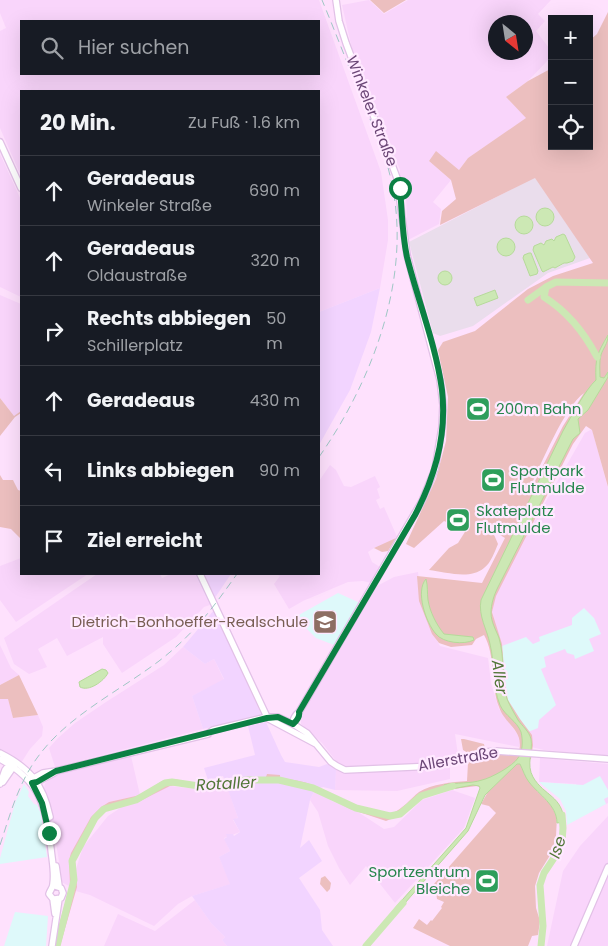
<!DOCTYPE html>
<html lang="de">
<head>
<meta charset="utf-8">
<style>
	:root { --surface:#171b24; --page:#242831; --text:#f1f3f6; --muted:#9ea1a6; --line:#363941 }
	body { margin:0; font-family:Poppins,sans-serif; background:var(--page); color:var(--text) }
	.controls { position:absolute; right:15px; top:15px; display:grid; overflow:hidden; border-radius:0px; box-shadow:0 5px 20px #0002 }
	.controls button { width:45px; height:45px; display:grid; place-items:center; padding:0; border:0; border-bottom:1px solid var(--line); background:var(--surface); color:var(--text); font:25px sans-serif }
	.compass { position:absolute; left:488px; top:15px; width:45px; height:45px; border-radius:50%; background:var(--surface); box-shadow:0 5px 20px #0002; rotate:150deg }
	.stop { position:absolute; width:15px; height:15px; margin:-11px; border:4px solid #0b8043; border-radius:50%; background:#fff }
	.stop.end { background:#0b8043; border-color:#fff; box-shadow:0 1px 5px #0008 }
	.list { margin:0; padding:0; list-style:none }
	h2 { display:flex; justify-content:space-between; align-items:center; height:65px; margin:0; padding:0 20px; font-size:21px }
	h2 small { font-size:16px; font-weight:400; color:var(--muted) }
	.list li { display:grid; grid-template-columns:32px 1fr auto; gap:15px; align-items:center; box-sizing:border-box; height:70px; padding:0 20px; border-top:1px solid var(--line) }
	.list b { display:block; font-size:19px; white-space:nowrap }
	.list p { margin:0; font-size:16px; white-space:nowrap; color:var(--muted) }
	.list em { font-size:16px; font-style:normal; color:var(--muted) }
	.icon { flex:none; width:28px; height:28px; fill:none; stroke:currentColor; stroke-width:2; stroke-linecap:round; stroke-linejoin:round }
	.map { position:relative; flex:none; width:608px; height:946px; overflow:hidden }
	.search { position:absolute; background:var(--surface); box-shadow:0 5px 20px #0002; left:20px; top:20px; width:300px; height:55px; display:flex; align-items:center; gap:12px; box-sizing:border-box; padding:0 18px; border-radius:0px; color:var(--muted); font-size:19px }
	.panel { position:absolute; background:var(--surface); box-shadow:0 5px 20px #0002; left:20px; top:90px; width:300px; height:485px; border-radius:0px }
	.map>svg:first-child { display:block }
	.residential { fill:#f9d5fb; fill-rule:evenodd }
	.commercial { fill:#f2d4ff }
	.industrial { fill:#eaddec; fill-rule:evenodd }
	.education { fill:#def9fa }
	.green { fill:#ecbfbf; fill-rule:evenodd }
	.water { fill:#cce8b4; stroke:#b6da9a }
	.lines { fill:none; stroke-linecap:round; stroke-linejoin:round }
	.river { stroke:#cce8b4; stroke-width:7 }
	.minor-casing { stroke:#e2c1e7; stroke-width:8 }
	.minor { stroke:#fff; stroke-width:5.5 }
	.rail { stroke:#9fc7c5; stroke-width:1; stroke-dasharray:8 5; stroke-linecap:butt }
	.route { stroke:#0b8043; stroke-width:6 }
	.labels { text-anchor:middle; stroke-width:4.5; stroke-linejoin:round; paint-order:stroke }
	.street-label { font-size:15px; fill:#6b4676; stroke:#ffe9ff }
	.leisure-label { font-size:15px; fill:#27864d; stroke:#ffe9ff; text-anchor:start }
	.education-label { font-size:15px; fill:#785e54; stroke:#ffe9ff; text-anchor:end }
	.water-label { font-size:16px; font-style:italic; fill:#517637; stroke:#ffe9ff }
</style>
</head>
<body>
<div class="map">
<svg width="608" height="946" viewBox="0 0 608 946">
	<rect width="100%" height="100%" fill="#fee1fd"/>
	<path class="residential" d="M0,0H319L381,172L388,220V240L380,288L319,312V91H21V176L0,128V31L6,28L0,13ZM21,21H319V74H21Z
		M369,0L384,14L408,0H551L538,14L545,21L536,31L552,52V56L528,81L506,97L527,118L468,158L459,170L436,152L429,161L451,180L433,202L441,209L439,224L408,240L406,197L412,185L399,181L400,170L354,58L342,5ZM496,22H526V52H496Z
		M0,154L21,200V297L0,287Z
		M0,295L21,304V411L14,416L0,398Z
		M592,429L608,488V756L544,750L531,747L506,692L503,650L492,611L495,597L521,545L585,433Z
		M330,465L336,470L344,486L351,487L375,476L380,487L377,489L380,498L376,500L380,509L384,507L398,539L374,548L368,552L372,562L380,567L371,583L363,581L348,582L303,601L289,609L274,584L280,576L276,574H319V481Z
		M21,558V574H88L16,622L0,600V566Z
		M418,572L420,590L428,624L440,646L488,658L491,683L499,709L521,739L519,747L455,734L458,755L450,758V779L397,791L335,790L336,761L322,743L301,724V714L365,604L377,586L394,577Z
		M97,574H160L162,578L171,574H195L210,605L204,607L176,637L122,673L103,644V637L67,656L57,638L38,649L47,667L29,674L14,664L4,638Z
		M0,645L11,668L19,675L0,685Z
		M183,647L205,664L214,659L224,680L192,696L203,729L55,767L49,748L58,738L75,723L106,702L164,665Z
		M0,699H8L13,718L38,715L43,727L42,736L30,749L21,763L0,750Z
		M131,756L140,795L109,802L101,807L69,869L71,879L69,886L65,884L62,882L51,809L44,788L45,783L56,775Z
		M540,758L608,764V803L590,812L576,784L539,782Z
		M170,786L197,789L227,786L238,818L233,820L240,832L224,838L230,851L219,857L231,884L192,896L178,904L154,926L90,895L72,890L75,872L83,847L108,816L137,797Z
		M315,790L332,801L358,812L384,829L394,827L422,800L452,790L475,798L464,828L395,903L366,866L350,885L339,868L328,846L318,812L310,800Z
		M608,816V946H547L563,871L580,846Z
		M195,900L211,923L225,937L222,940L227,946H104L118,914L155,931Z"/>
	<path class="commercial" d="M380,288L371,332L350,390L319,445V312Z
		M195,574H231L210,605Z
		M214,610L261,714L260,717L203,729L192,696L224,679L214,659L205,664L183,647Z
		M266,722L281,755L285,762L319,767L327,764L336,770L335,790L323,787L315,790L310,800L300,848L309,840L322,861L299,878L320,910L322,930L333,946H227L222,940L225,937L211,923L192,896L230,884L219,857L230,851L224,839L227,837L226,834H233L234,836L240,832L233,819L238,818L223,776L208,780L204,768L255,755L248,726Z"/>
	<path class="industrial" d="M535,177L590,258L548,273L473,326L440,336L433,333L409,242ZM542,209L545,226L537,223L536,215L538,211ZM554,241L564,263L562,265L555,268L553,267L543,272L533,250L534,246Z"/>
	<path class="education" d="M338,593L360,603L334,645L316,638L306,628L297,616Z
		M584,608L594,618L601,634L589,639L594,651L575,659L574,655L567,653L565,649L544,657L546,667L541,669L556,705L539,720L538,728L528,732L519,720L508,700L504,679L502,646L526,637L533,644L540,641L539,637L572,625V618Z
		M600,776L608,790V797L604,799L606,804L567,825L566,811L560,799L539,782L583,785Z
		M24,784L29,792L28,796L34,804L37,805L41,814L47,857L0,864V858L15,803Z
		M15,912L48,916L46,946H4Z"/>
	<path class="green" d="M370,0H406L384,13Z
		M608,12V487L592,430L586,426L573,444L496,596L492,612L502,644L506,692L508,700L520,719L532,735L533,745L531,759L521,764L538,792L551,805L557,817L556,836L552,852L539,873L535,886L536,908L540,921L538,935L532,936L528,946H450L413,928L419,919L427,925L431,920L432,921L442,908L441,907L444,902L437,899L436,892L438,889L433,885L496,813L489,806L481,804L489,790L477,786L453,789L433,794L422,798L403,814L386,821L350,809L311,789L278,782L257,781L195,788L176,785L170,786L138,802L110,808L101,813L88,834L75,860L77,887L60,946H53L70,886L69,860L71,853L91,817L101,807L109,802L140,795L162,781L174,779L200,784L223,779L266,777L267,774L280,775V778C291,779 302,781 313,785C329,792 376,817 392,813C402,810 411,798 419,792C432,784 452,782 467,781L468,763C480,753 503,755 518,755C526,730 506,727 499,707C490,684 496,656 484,635L476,639L472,645L451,647L439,643L432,634L419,601L417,576L482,583L505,538L492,530L498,544C495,551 491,563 484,568C470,580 446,572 429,570L449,548L458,543L468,527L469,515L463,529L444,521L414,548L406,544L436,479L446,441L448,397L438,350L443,342L475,331L528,289L553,276L593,263L535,178L440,225L442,211L456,199L451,180L429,161L436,151L459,170L468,158L526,118L506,97L528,81L552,68V146H589V41L597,34ZM584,393L563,426L530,491L529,490C540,466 565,406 584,393Z
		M0,398L14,416L21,411V413L15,417L0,436Z
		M0,475L3,480H13L18,490L21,491V539L11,529L0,527Z
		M396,538L388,551L382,552L374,548Z
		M19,675L38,715L13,718L8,699H0V685Z
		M461,739H464L484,744L485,749L468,753L463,750Z
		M325,876L331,883L330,889L327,892L320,884L321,878Z"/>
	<path class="water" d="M536 217a9 9 0 1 1 18 0a9 9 0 1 1-18 0Z
		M515 225a9 9 0 1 1 18 0a9 9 0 1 1-18 0Z
		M563,234L565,235L575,257L573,261L567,263H564L555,268L553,267L543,272L542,271L533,250L534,246L541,243L544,245L546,241L552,239L554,241L556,237Z
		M497 247a9 9 0 1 1 18 0a9 9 0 1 1-18 0Z
		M529,253H531L538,271L537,274L530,276L523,258L524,255Z
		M438 278a7 7 0 1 1 14 0a7 7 0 1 1-14 0Z
		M495,290L498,298L477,306L474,298Z
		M608,335C608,344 603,348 601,355C599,362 600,370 600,377L604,378L608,372V377L588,410L578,419L580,433L573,439L498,587C494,595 491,604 491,613C491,622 496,630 499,638C505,658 501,680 507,699C510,706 514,713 518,720C522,726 529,731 531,739C533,751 526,765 533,777C544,796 563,796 564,822L557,823C557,805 539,795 529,782C525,777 523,770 520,764H517L485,795L468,831L398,911L395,908L466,828L480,788L479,786L473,785L446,790L444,785C457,782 470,784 482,780C491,778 513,766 518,758C523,752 523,740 521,732C517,721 505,716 500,705C492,686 495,664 490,644C487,629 478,616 481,600L563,431C571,417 585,390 596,380C595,358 597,354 608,335Z
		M426,579C428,586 427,593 428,600C430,612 436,624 444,634L473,637L474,640C464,645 443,643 436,634C426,623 415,591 426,579Z
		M102,669L106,670L108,673C104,681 89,692 80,687L79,682Z"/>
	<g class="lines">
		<path class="river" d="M546,287L544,297C568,312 584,332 597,357
			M528,300L546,287L556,282L608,283
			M57,946L74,880L72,861L95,818L104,809L136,800L165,783L172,782L199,786L247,780H279L313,788L356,808L390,816L400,814L421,796L453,786
			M366,946L403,903
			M541,946L543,926L540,885L544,873L558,852L562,842L563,828L562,815"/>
		<defs>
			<path id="minor" d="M0,142L21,188
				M200,574L267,717
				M267,718L316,744
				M293,724C292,720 296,714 299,712L422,501L435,469L442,427L443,405L440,380L407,255L397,178L346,43L339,21L336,0
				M207,734L213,730L267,717H278L293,724L307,733L331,762L337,766L345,770L435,766L486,752L496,751L608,759
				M0,753C30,768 43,784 50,817
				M0,759C41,781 45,805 51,849C52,860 55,873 53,884C53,888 50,890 49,894L53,899L55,914
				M34,778L43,773L56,771L208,734
				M3,782L14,766
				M33,783L37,782L54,773
				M0,784L5,770L12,761
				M56,866L59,886
				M55,886L61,888L63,893L61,898L55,899
				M52,946L59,899
				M574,946L608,867"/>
		</defs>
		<use href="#minor" class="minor-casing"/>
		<use href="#minor" class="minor"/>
		<path class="rail" d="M319,457C373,380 413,275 391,180C386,155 375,132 366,109C351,73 337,36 322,0
			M0,845C10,815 18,784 37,758C67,716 118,692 159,661C194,634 212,609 237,574"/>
	</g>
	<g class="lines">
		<path class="route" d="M49,833L42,803L32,783L37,782L56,771L267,718L278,717L293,724C297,721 300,716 299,712L415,515C435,477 447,434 442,390C436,345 418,301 407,257C402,234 402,211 400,188"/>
	</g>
	<defs>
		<symbol id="stadium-square" viewBox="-11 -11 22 22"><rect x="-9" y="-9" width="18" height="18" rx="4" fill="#2e9e5b" stroke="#ffe9ff"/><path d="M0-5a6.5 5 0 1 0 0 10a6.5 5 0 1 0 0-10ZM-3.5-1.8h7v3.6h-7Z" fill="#fff"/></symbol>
		<symbol id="school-square" viewBox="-11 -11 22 22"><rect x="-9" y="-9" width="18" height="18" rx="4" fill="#8d6e63" stroke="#ffe9ff"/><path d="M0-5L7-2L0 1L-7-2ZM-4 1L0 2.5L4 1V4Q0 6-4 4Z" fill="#fff"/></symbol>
	</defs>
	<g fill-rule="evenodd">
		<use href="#stadium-square" x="464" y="395" width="28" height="28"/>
		<use href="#stadium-square" x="479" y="466" width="28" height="28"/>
		<use href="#stadium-square" x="444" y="506" width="28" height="28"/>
		<use href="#school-square" x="311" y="608" width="28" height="28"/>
		<use href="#stadium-square" x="473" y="867" width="28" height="28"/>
	</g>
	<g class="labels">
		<g class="street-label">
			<text transform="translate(372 111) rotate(69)" y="5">Winkeler Straße</text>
			<text transform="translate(458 759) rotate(-10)" y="5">Allerstraße</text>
		</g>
		<g class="leisure-label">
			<text x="496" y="414">200m Bahn</text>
			<text x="510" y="476">Sportpark<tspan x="510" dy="17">Flutmulde</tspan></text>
			<text x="476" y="516">Skateplatz<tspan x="476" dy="17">Flutmulde</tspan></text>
			<text x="470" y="877" text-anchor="end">Sportzentrum<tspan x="470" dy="17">Bleiche</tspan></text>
		</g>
		<g class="education-label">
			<text x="308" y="627">Dietrich-Bonhoeffer-Realschule</text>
		</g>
		<g class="water-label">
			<text transform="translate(500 677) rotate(82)" y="6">Aller</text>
			<text transform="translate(226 783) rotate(-3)" y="6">Rotaller</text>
			<text transform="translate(557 847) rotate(-71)" y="6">Ise</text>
		</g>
	</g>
</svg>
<div class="controls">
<button>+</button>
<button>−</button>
<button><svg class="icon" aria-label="locate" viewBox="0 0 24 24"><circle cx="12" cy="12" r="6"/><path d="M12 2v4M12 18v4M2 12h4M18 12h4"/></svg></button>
</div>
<svg class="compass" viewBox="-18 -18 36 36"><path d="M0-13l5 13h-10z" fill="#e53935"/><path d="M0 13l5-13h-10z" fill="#9ea1a6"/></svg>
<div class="stop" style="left:400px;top:188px"></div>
<div class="stop end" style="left:49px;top:833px"></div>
<div class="search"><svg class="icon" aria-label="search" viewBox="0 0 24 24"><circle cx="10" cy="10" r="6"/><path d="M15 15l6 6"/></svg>Hier suchen</div>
<section class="panel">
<h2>20 Min.<small>Zu Fuß · 1.6 km</small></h2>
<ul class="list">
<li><svg class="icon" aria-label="ahead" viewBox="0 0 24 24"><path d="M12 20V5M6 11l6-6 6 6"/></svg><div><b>Geradeaus</b><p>Winkeler Straße</p></div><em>690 m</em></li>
<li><svg class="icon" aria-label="ahead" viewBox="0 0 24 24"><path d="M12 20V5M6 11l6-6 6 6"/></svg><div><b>Geradeaus</b><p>Oldaustraße</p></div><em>320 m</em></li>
<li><svg class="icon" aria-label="right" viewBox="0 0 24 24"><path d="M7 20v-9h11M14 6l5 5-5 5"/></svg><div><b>Rechts abbiegen</b><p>Schillerplatz</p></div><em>50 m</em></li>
<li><svg class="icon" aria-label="ahead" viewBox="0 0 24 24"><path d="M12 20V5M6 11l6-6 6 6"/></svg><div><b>Geradeaus</b></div><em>430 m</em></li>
<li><svg class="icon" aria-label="left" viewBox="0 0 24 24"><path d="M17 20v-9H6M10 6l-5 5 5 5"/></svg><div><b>Links abbiegen</b></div><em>90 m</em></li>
<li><svg class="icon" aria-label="arrive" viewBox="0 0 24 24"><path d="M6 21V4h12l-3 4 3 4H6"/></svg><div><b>Ziel erreicht</b></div></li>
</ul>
</section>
</div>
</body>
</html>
